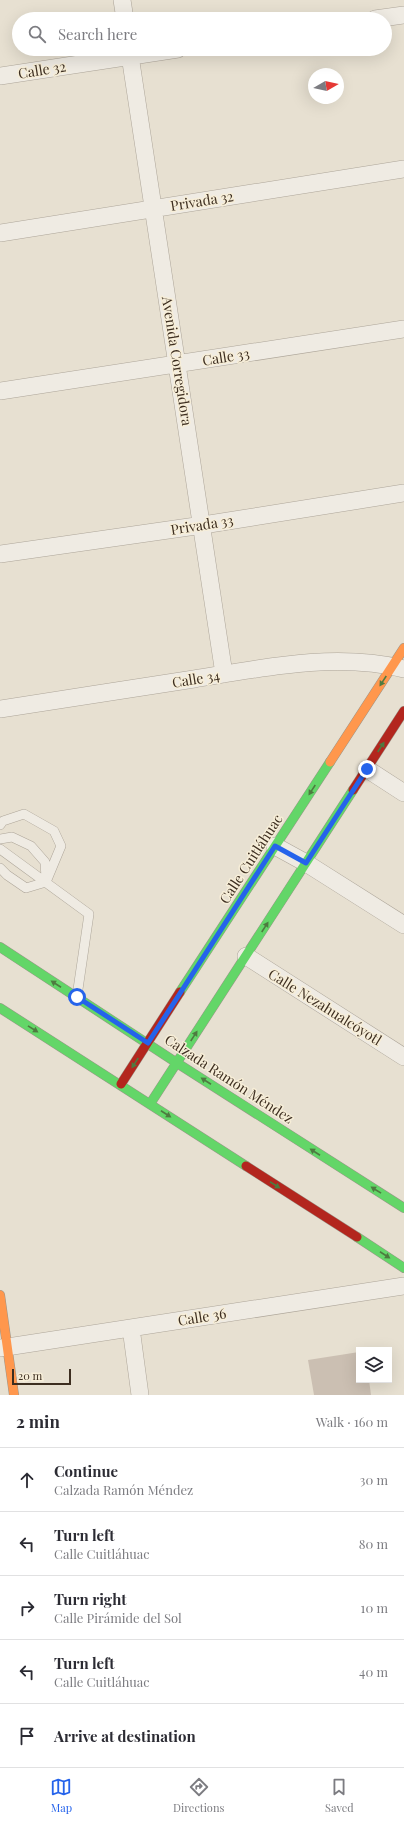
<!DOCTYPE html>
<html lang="en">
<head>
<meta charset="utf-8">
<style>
	:root { --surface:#fff; --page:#f2f2f3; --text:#2b2b33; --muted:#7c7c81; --line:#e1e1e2; --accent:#2563eb }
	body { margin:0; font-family:"Playfair Display",serif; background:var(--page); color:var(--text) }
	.controls { position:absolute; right:12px; bottom:12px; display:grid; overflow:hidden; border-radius:0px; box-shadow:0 4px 16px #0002 }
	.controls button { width:36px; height:36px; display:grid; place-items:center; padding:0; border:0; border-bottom:1px solid var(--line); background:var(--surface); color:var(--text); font:20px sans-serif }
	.compass { position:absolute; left:308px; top:68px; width:36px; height:36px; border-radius:50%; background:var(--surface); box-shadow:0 4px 16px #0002; rotate:81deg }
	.scale { position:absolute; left:12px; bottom:10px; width:59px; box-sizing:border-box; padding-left:4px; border:2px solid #3d2e20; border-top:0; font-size:11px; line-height:14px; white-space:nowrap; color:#3d2e20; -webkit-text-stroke:3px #f7eed8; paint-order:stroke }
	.stop { position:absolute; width:12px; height:12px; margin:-9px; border:3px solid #2563eb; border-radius:50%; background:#fff }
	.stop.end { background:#2563eb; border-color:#fff; box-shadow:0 1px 4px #0008 }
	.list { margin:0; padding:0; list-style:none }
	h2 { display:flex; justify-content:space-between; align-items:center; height:52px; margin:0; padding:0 16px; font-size:17px }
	h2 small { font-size:13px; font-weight:400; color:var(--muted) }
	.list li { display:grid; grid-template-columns:26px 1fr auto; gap:12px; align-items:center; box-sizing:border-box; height:64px; padding:0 16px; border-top:1px solid var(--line) }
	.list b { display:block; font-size:15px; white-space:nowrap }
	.list p { margin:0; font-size:13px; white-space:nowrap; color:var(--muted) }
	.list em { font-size:13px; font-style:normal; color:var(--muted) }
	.icon { flex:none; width:22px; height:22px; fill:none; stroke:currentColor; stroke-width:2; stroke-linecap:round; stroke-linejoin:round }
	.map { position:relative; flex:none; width:404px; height:1395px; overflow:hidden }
	.search { position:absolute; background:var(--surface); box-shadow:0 4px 16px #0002; left:12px; right:12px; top:12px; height:44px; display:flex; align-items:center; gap:10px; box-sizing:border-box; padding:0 14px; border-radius:22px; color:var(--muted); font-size:15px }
	.sheet { height:372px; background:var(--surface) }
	nav { display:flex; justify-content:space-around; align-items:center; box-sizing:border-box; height:56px; border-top:1px solid var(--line); background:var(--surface); font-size:11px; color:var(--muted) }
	nav a { display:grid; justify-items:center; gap:2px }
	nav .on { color:var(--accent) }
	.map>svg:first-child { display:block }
	.building { fill:#cbbfb2 }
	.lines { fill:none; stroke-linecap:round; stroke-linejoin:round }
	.lane-casing { stroke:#ada599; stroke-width:10 }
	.street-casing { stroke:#ada599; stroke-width:18 }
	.fast-casing { stroke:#9c958a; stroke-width:10 }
	.slow-casing { stroke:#9c958a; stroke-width:10 }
	.jam-casing { stroke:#9c958a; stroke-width:10 }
	.lane { stroke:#efebe3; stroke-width:9 }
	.street { stroke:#efebe3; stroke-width:17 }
	.fast { stroke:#63d668; stroke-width:9 }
	.slow { stroke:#ff974d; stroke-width:9 }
	.jam { stroke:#b3261e; stroke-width:9 }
	.oneway { fill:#4e7a40 }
	.route { stroke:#2563eb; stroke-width:5 }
	.labels { text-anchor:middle; stroke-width:3; stroke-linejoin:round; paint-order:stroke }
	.street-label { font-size:14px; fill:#3d2e20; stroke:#f7eed8 }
</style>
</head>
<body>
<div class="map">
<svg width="404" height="1395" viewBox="0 0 404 1395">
	<rect width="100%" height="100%" fill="#e7e0d1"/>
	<path class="building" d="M359,1352V1380H369L371,1395H314L308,1360Z"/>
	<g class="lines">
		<defs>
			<path id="lane" d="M0,825L3,821L24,814L54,831L61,846L46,882L26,888L7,875L0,868
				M0,839L12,837L31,846L45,862L46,878
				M0,849L89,914L77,996"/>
			<path id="street" d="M122,0L125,19
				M375,19L404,15
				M129,49L224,674
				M0,76L178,49
				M0,233L404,169
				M0,391L404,329
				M0,554L203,525L404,493
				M0,709C65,699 129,689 194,679C262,668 336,652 404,669
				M367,769L404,793
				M275,846L306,863L404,925
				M246,956L404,1057
				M131,1328L140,1395
				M0,1348L404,1286"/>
			<path id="fast" d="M0,947L177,1063L404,1208
				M180,992L330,762
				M0,1008L246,1166
				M150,1104L353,790
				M357,1237L404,1268"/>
			<path id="slow" d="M330,762L404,648
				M0,1295L14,1395"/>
			<path id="jam" d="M353,790L404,711
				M121,1084L180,992
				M246,1166L357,1237"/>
		</defs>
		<use href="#lane" class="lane-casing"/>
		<use href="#street" class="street-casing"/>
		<use href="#fast" class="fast-casing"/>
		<use href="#slow" class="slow-casing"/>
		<use href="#jam" class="jam-casing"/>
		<use href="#lane" class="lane"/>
		<use href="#street" class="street"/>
		<use href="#fast" class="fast"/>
		<use href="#slow" class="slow"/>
		<use href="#jam" class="jam"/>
	</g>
	<defs><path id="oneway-solid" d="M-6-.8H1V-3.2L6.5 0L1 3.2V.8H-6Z"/></defs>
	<g class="oneway">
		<use href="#oneway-solid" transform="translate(383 681) rotate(123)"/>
		<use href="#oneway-solid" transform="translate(381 747) rotate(-57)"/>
		<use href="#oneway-solid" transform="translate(312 790) rotate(123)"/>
		<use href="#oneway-solid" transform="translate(265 927) rotate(-57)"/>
		<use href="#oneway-solid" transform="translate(56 984) rotate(-147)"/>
		<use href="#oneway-solid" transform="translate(33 1029) rotate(32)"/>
		<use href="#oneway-solid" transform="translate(194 1036) rotate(-57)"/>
		<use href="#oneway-solid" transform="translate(135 1063) rotate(123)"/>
		<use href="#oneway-solid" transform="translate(206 1081) rotate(-147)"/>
		<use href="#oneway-solid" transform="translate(166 1114) rotate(33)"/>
		<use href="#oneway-solid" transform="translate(315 1152) rotate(-147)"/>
		<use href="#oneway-solid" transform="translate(275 1185) rotate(33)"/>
		<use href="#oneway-solid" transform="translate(376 1190) rotate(-148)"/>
		<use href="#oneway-solid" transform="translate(385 1255) rotate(33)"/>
	</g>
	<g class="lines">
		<path class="route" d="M77,997L148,1043L275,846L306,863L367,769"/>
	</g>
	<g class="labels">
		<g class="street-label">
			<text transform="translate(42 70) rotate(-9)" y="5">Calle 32</text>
			<text transform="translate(202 201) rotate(-9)" y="5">Privada 32</text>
			<text transform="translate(226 357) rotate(-9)" y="5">Calle 33</text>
			<text transform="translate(177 361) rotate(81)" y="5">Avenida Corregidora</text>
			<text transform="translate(202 525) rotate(-9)" y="5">Privada 33</text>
			<text transform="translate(196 679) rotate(-9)" y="5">Calle 34</text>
			<text transform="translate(251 859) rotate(-57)" y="5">Calle Cuitláhuac</text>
			<text transform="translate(325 1007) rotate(32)" y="5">Calle Nezahualcóyotl</text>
			<text transform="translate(229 1079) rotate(33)" y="5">Calzada Ramón Méndez</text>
			<text transform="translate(202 1317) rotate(-9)" y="5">Calle 36</text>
		</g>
	</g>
</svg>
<div class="controls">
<button><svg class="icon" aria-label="layers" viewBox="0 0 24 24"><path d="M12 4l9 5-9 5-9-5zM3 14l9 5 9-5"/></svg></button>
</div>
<svg class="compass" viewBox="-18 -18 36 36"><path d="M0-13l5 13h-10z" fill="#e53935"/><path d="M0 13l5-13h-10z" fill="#7c7c81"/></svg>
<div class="scale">20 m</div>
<div class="stop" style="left:77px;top:997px"></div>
<div class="stop end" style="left:367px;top:769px"></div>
<div class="search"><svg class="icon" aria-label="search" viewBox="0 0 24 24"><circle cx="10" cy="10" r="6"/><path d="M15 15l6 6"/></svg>Search here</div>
</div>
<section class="sheet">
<h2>2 min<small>Walk · 160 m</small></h2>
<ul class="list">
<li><svg class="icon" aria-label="ahead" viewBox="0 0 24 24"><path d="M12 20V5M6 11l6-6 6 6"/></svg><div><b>Continue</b><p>Calzada Ramón Méndez</p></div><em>30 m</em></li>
<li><svg class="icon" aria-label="left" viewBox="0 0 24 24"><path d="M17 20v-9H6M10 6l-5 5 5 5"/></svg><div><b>Turn left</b><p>Calle Cuitláhuac</p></div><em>80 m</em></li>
<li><svg class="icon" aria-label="right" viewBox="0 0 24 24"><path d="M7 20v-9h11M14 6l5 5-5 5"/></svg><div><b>Turn right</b><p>Calle Pirámide del Sol</p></div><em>10 m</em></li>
<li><svg class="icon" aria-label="left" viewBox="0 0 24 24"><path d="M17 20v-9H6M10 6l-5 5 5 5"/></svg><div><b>Turn left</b><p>Calle Cuitláhuac</p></div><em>40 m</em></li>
<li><svg class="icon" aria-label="arrive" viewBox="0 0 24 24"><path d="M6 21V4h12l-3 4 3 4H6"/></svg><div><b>Arrive at destination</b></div></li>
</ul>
</section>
<nav>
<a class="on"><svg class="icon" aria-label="map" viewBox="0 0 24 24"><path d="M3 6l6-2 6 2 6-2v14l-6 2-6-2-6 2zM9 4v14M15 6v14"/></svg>Map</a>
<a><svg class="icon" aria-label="directions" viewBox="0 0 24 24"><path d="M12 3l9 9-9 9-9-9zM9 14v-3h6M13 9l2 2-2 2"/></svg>Directions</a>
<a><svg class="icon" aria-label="saved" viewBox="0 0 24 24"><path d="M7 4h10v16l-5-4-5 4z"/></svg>Saved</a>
</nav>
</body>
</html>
